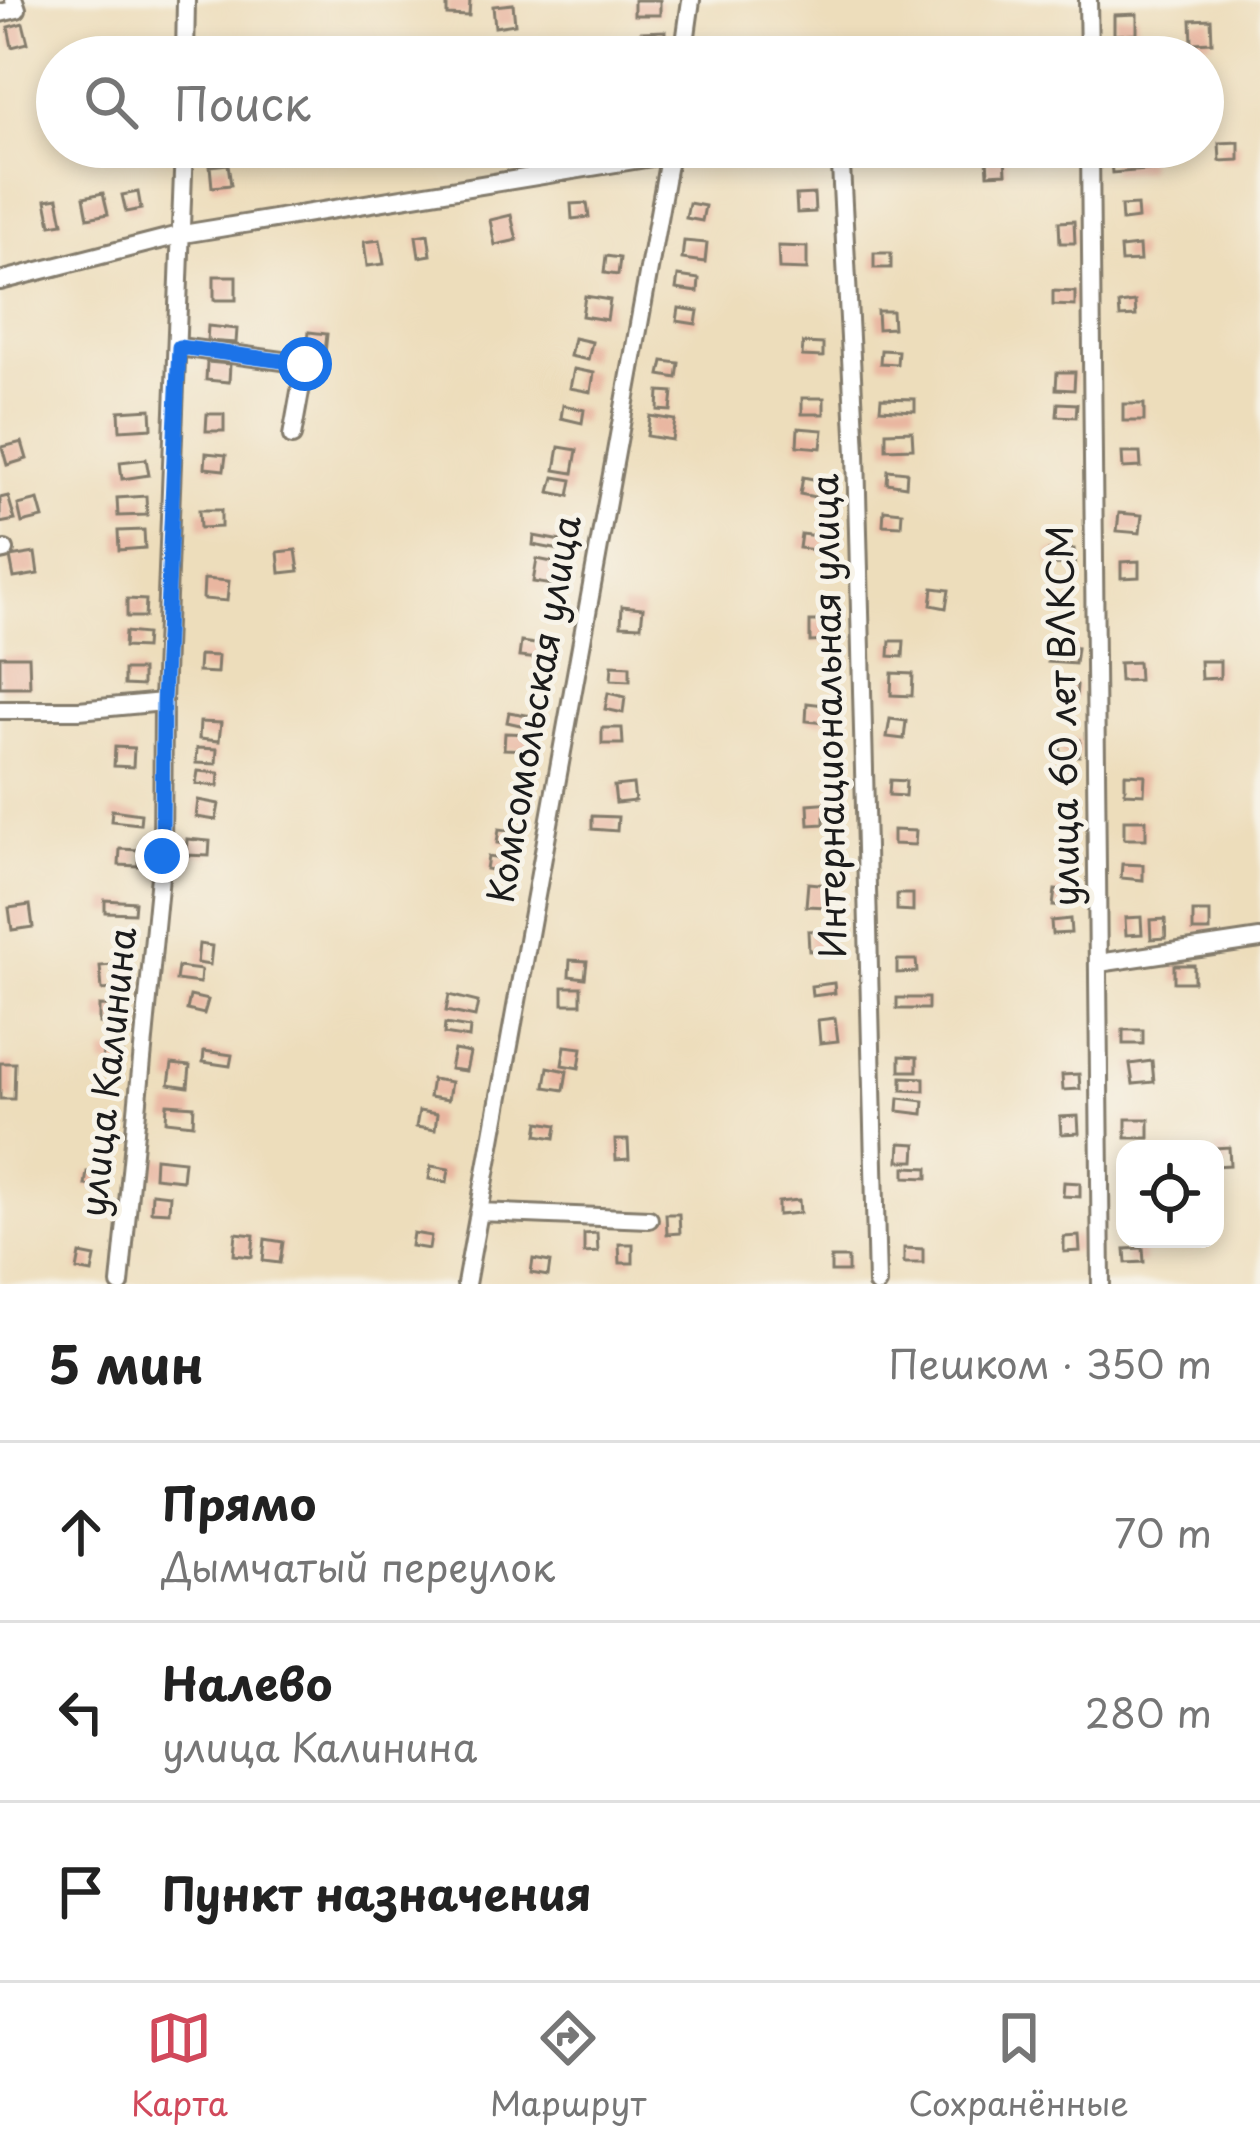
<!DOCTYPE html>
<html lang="ru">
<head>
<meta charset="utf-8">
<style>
	:root { --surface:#fff; --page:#f6f6f6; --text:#222; --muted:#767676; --line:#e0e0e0; --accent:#d1495b }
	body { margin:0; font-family:"Playpen Sans",sans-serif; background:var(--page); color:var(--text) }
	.controls { position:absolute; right:36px; bottom:36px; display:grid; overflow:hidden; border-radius:24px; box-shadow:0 6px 18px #0003 }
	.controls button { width:108px; height:108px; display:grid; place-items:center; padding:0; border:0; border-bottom:3px solid var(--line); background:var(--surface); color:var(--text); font:60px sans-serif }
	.stop { position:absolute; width:36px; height:36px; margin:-27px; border:9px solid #1a73e8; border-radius:50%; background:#fff }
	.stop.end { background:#1a73e8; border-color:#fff; box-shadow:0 3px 12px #0008 }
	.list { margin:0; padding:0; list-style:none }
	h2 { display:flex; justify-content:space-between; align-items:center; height:156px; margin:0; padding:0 48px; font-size:51px }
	h2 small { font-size:39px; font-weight:400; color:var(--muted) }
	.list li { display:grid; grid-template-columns:78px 1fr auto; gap:36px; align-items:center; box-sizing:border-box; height:180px; padding:0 48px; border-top:3px solid var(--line) }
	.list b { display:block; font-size:45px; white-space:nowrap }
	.list p { margin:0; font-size:39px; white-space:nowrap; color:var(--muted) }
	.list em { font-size:39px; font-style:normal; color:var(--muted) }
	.icon { flex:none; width:66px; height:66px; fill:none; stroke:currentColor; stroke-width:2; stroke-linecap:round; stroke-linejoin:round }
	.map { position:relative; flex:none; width:1260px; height:1284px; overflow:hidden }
	.search { position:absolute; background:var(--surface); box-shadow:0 6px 18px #0003; left:36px; right:36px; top:36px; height:132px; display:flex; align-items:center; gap:30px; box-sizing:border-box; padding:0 42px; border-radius:66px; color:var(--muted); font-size:45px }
	.sheet { height:696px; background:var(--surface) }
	nav { display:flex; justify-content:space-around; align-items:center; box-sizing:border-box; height:168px; border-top:3px solid var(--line); background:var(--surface); font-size:33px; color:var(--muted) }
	nav a { display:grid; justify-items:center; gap:6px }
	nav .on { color:var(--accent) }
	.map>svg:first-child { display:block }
	.building { fill:#e9b6a0 }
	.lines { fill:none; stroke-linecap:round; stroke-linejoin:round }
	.minor-casing { stroke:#847c6c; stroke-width:22 }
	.minor { stroke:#fff; stroke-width:16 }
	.route { stroke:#1a73e8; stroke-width:15 }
	.labels { text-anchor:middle; stroke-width:10; stroke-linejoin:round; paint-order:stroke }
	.street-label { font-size:36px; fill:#1c1c1c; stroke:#f7f3e8 }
</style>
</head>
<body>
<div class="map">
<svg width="1260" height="1284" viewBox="0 0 1260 1284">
	<rect width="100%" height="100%" fill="#f7f3e8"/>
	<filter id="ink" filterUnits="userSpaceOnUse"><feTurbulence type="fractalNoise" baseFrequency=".00833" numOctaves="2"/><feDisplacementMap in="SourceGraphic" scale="24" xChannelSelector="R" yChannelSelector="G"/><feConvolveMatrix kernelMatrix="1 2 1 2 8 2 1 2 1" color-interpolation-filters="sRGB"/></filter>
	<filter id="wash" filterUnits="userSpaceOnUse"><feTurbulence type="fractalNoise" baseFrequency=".004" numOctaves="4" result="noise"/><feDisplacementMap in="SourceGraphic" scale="48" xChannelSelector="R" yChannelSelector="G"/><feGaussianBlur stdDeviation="2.7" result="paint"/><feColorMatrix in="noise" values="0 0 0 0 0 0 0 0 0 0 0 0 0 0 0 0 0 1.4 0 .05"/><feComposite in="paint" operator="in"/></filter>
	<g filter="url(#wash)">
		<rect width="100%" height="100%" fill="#edddbb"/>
		<g id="blocks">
			<path class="building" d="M447,0H470L469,16L447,15Z
				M634,0H660V15H634Z
				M513,4L515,24L495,27L493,6Z
				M1137,14V34L1114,35V15Z
				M1211,19L1212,42L1192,43L1191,20Z
				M23,23L28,43L12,47L8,27Z
				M665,31V55H642L641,32Z
				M1239,142V160L1220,161L1219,143Z
				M1146,148L1148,170L1112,173L1110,151Z
				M1005,157L1006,173L988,174L987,159Z
				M228,164L231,185L212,187L210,166Z
				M138,192L141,209L126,212L122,195Z
				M103,193L108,214L88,218L84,197Z
				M814,194L815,212L797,213L796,195Z
				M58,198L63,223L51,225L46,200Z
				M587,203L589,217L572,219L571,204Z
				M689,203L705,206L702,221L686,218Z
				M1137,205L1138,219L1122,221L1121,206Z
				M511,215L517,240L495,245L490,220Z
				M1074,221L1075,243H1060L1059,222Z
				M428,234L431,255L419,257L416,236Z
				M380,240L384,264L367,266L364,242Z
				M684,241L707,243L705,262L682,259Z
				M778,246L807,247V270L779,269Z
				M1139,246L1140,261L1121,262L1120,248Z
				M874,253H891V268H874Z
				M606,256L620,258L618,275L604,273Z
				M214,276H236V300H214Z
				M678,276L699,279L698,292L676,289Z
				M1053,291L1075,292V306L1053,305Z
				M585,296L610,300L607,320L582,316Z
				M1135,302L1136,316L1120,317L1119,304Z
				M679,308L698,311L696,324L677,321Z
				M877,311H892L893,328L878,329Z
				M208,326L237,329L236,343L207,341Z
				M309,332L327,334L325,353L307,351Z
				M574,338L592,342L588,360L570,356Z
				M803,343L823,344V357L802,356Z
				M881,350L898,351L897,364L880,363Z
				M663,361L679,363L677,378L660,375Z
				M207,362L230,364L229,382L206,380Z
				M574,369L594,373L591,392L570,388Z
				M1057,372H1075L1074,390L1056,389Z
				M659,391L673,392L671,411L658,410Z
				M802,398H824V414H802Z
				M881,398L915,399V411L880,409Z
				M1058,403L1077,404L1076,417L1057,416Z
				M1123,404H1144V421H1123Z
				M563,405L584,410L582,423L561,418Z
				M151,409L152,428L120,430L119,411Z
				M207,414H224V431H206Z
				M650,416L675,420L672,440L647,436Z
				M798,428L823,430L821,448L797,446Z
				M912,431L913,448L886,449V432Z
				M22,442L27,459L7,465L2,447Z
				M559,447L577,450L573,473L555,470Z
				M206,453L226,455L224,470L205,468Z
				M1122,453H1140L1141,467L1123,468Z
				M146,459L149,475L122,479L120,462Z
				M888,470L907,472L906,486L887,483Z
				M554,477L572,480L569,496L550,492Z
				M803,477L823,481L820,498L800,494Z
				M8,496L15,520L0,523V498Z
				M146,496L147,515L118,516L117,498Z
				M38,500L43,518L22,523L18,505Z
				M199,510H221V527L200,528Z
				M884,510L902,512L901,526L883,525Z
				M1119,513L1142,515L1140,533L1117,531Z
				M144,530L145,548L119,550L118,531Z
				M801,534L825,537L823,551L799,548Z
				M534,536L561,541L560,550L533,545Z
				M1074,549L1075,563L1050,565L1049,551Z
				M296,550L299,571L280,573L278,552Z
				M35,553L38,574L14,578L10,557Z
				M537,559L557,563L553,585L533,582Z
				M1139,561V577L1121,578V562Z
				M204,579L229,581L227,601L203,599Z
				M933,588L949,590L946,608L931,605Z
				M127,599L146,600L145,617H127Z
				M622,606L643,608L641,626L621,625Z
				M810,621H831L832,641L810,642Z
				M125,632L146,634L145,648L124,647Z
				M890,641H904L903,657L889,656Z
				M521,642L542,645L540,659L519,657Z
				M1050,646L1077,648L1075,664L1048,662Z
				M199,655L218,656L217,673L198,672Z
				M0,656H29L30,687H0Z
				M1200,661H1220V678L1201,679Z
				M1138,662L1139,680L1120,681L1119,663Z
				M612,665L630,666V681L611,680Z
				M124,670H142V686L124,685Z
				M892,673L913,674L912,696L891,695Z
				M1058,683L1077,685L1076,697L1057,696Z
				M608,693L625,697L623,713L605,709Z
				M807,703L825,705L824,723L806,721Z
				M509,712L532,716L529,727L507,722Z
				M890,719L906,721L904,739L887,737Z
				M200,722L221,723L219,741L199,739Z
				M602,728H622L623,744H602Z
				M505,733L531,734L529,750L504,749Z
				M1061,739L1080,740L1079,756L1060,755Z
				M115,747L134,748L133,767L114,766Z
				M197,748L217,749L216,764L196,763Z
				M198,771L219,773L218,786L196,784Z
				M1125,774L1145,775L1144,794L1125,793Z
				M890,780L906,781L905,796L889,795Z
				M633,784L635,801L616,803L614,786Z
				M198,800L219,804L216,820L196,817Z
				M833,802V815L824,816V824L809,825L808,804Z
				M112,810L141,814L140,824L111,821Z
				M592,816L618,817L617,831L592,829Z
				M1124,820H1146V839H1124Z
				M499,829L516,831L514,845L497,843Z
				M893,830L916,831L915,845L893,844Z
				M187,839L210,841L209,856L186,855Z
				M120,849L139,850L138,866L119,865Z
				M488,857L507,860L505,872L486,869Z
				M1122,864L1143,865V880L1121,878Z
				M808,883L830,885L828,907L806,906Z
				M1055,890L1074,892L1073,907L1053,906Z
				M897,894H913V911L897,910Z
				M105,900L135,902L134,913L105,912Z
				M30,905L33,927L12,930L9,908Z
				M1193,912H1210V931H1193Z
				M1141,917L1142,934L1126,935L1125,918Z
				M1070,919L1071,933L1052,934L1051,921Z
				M1165,919L1166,938L1151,939L1150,920Z
				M829,930L830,950L809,951L808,931Z
				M199,944L212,946L210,965L197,963Z
				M570,960L587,961L585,978L569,976Z
				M897,960H916L917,972L897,973Z
				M112,965L114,989L102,990L100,966Z
				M1174,965H1194V982H1174Z
				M178,967L201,970L200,983L176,980Z
				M834,983L835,993L812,996L811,986Z
				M563,987H581V1004H563Z
				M449,995L478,1002L475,1017L446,1011Z
				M190,996L208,1000L204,1014L187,1010Z
				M897,998H928V1009H897Z
				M99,1006L125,1007L124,1024L99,1023Z
				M835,1018L838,1041L820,1043L818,1020Z
				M445,1024L470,1028L469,1038L444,1034Z
				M1123,1030H1143V1044H1123Z
				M565,1046L582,1048L579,1068L562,1065Z
				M454,1050L470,1053L466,1071L450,1069Z
				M103,1051L122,1053L121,1067L102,1065Z
				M204,1051L232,1055L230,1066L203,1062Z
				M900,1056L917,1057V1071H900Z
				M1152,1061L1154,1082L1133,1084L1130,1064Z
				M0,1063H15L14,1099H0Z
				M172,1064L190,1066L188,1087L169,1084Z
				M548,1067L567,1071L564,1090L545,1087Z
				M1079,1074L1080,1089L1063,1090L1062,1075Z
				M902,1077L924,1078V1091L902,1090Z
				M432,1079L451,1082L448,1100L429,1097Z
				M899,1098L924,1101L923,1114L898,1111Z
				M167,1104L194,1106L193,1124L166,1121Z
				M419,1111L437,1114L435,1130L416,1127Z
				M1078,1116L1079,1133L1061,1134L1060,1117Z
				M1126,1119H1149V1138H1126Z
				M539,1122L557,1125L555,1138L537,1135Z
				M615,1140H628L629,1159L616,1160Z
				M900,1143L916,1144L915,1161H899Z
				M1229,1147L1230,1165L1215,1166V1148Z
				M155,1158L184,1161L182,1180L154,1177Z
				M431,1166L449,1169L447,1182L429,1179Z
				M905,1167L928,1168V1178L905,1177Z
				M87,1172L110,1175L108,1189L85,1185Z
				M1064,1182L1080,1183V1197L1063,1196Z
				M152,1193L170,1195L169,1212L151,1211Z
				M799,1200L800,1213L778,1215V1202Z
				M666,1214H679L680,1233L667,1234Z
				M236,1233L254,1235L252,1257L234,1255Z
				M413,1233L431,1236L429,1249L411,1246Z
				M597,1233L598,1252L584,1253V1234Z
				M1079,1236L1080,1251L1064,1252V1237Z
				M265,1239L283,1242L280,1263L263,1261Z
				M619,1244H633V1263H620Z
				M904,1248L923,1249V1263H904Z
				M1143,1248L1144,1262L1126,1263L1125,1249Z
				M80,1254L95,1257L92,1273L77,1270Z
				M831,1258H848V1272H831Z
				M533,1259L550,1262L548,1276L531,1273Z"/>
		</g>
	</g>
	<g filter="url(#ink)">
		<use href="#blocks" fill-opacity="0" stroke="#847c6c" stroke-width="3"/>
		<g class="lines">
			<defs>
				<path id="minor" d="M1088,0L1089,57
					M0,13L17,9L14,0
					M185,57L186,0
					M683,57L691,0
					M840,147L856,453L877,1284
					M1090,147L1101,1284
					M0,281L183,234L713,147
					M179,347L305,364L292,436
					M0,551L5,550
					M0,710H79L163,702
					M1099,963L1260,939
					M479,1212L649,1219
					M120,1284L162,856L163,702L184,147
					M466,1284L671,147"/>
			</defs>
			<use href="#minor" class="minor-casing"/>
			<use href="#minor" class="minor"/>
		</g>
	</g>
	<g class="lines" filter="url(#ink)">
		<path class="route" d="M162,856L163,702L179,347L305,364"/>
	</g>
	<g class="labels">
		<g class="street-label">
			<text transform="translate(534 709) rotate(-80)" y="13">Комсомольская улица</text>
			<text transform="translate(829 716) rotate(-91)" y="13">Интернациональная улица</text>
			<text transform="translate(1063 716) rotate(-91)" y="13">улица 60 лет ВЛКСМ</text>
			<text transform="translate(108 1072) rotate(-84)" y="13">улица Калинина</text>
		</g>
	</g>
</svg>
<div class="controls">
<button><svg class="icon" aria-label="locate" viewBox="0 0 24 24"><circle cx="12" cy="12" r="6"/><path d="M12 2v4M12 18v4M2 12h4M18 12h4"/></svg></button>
</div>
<div class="stop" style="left:305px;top:364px"></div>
<div class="stop end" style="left:162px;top:856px"></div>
<div class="search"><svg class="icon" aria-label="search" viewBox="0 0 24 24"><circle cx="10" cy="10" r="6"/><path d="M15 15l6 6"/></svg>Поиск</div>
</div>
<section class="sheet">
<h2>5 мин<small>Пешком · 350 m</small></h2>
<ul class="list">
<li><svg class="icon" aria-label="ahead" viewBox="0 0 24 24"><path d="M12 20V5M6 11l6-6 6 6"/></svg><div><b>Прямо</b><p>Дымчатый переулок</p></div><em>70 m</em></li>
<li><svg class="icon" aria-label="left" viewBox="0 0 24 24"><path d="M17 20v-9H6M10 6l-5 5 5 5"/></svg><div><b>Налево</b><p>улица Калинина</p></div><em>280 m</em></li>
<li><svg class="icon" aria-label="arrive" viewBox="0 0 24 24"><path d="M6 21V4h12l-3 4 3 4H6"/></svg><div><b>Пункт назначения</b></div></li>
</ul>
</section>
<nav>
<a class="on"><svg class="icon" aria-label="map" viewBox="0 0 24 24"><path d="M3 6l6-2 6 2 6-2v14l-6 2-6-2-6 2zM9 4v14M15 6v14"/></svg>Карта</a>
<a><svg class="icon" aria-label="directions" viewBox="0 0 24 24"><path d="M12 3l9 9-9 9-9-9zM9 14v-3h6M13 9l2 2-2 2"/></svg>Маршрут</a>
<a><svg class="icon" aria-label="saved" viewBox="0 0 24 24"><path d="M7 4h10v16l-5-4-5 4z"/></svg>Сохранённые</a>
</nav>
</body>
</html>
